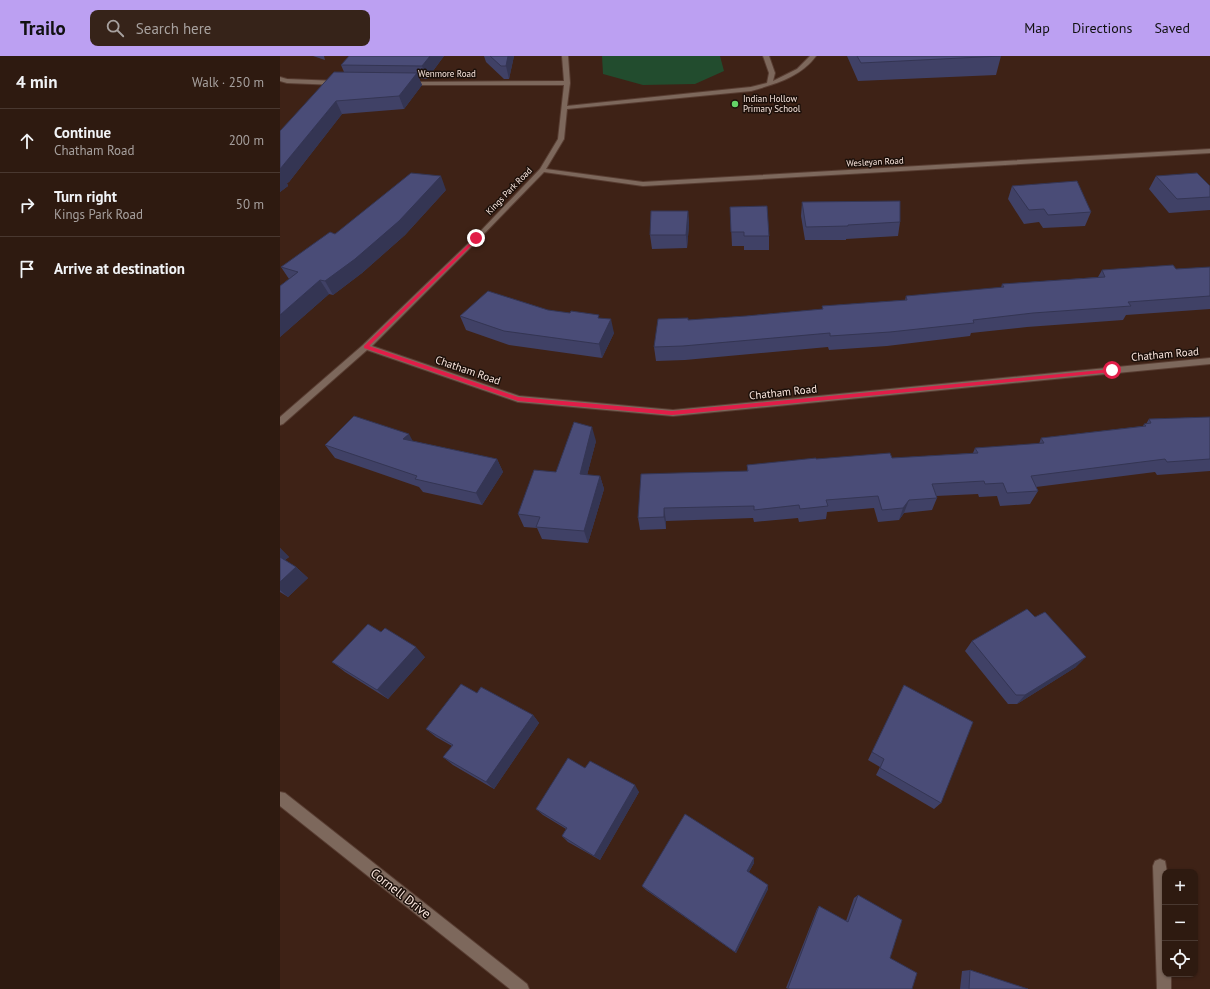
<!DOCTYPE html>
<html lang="en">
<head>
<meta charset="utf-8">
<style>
	:root { --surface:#2e1a10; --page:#362319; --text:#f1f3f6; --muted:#a7a19f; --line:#493830; --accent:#bca0f2 }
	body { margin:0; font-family:"PT Sans",sans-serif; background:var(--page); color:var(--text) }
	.controls { position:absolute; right:12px; bottom:12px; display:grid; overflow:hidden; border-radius:8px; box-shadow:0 1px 3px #0004 }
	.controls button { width:36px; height:36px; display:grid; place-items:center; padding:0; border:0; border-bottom:1px solid var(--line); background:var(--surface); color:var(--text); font:20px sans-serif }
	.stop { position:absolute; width:12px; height:12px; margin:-9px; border:3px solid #e11d48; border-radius:50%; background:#fff }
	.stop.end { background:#e11d48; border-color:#fff; box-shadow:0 1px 4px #0008 }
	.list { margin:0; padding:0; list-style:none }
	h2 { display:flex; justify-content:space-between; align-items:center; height:52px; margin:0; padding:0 16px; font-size:17px }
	h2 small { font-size:13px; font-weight:400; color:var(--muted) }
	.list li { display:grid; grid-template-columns:26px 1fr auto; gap:12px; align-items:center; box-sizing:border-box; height:64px; padding:0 16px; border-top:1px solid var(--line) }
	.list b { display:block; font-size:15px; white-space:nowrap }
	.list p { margin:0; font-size:13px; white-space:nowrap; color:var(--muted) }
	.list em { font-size:13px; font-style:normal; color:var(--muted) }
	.icon { flex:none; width:22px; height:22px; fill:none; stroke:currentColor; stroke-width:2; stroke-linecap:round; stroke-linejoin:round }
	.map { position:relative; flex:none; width:930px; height:933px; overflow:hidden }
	header { display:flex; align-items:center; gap:24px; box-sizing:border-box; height:56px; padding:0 20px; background:var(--accent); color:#111 }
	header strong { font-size:19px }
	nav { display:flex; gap:22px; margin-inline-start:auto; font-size:14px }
	.search { width:280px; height:36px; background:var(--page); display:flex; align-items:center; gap:10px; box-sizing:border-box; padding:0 14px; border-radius:8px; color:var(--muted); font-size:15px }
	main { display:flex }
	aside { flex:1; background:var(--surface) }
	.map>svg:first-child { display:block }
	.green { fill:#224c2e }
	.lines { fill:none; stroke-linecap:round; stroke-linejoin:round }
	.minor-casing { stroke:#583d32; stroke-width:2 }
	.minor { fill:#7d685c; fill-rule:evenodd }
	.wall { fill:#404166 }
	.shaded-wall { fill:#343553 }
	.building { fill:#4a4c77; stroke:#343553 }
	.route { fill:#e11d48 }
	.poi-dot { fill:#64d467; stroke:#1c100a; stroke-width:1.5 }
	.labels { text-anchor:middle; stroke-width:3; stroke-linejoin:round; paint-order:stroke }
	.far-street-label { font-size:9px; fill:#fae6de; stroke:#1c100a }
	.far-poi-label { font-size:9px; fill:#fae6de; stroke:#1c100a; text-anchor:start }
	.street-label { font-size:11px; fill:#fae6de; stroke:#1c100a }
	.near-street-label { font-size:13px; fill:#fae6de; stroke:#1c100a }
</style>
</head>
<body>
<header>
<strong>Trailo</strong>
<div class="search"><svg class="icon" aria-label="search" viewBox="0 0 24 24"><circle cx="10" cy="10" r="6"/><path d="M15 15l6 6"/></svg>Search here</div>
<nav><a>Map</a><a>Directions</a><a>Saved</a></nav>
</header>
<main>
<aside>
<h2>4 min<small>Walk · 250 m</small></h2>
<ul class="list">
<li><svg class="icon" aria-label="ahead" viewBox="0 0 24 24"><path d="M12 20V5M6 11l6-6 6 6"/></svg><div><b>Continue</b><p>Chatham Road</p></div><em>200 m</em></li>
<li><svg class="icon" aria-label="right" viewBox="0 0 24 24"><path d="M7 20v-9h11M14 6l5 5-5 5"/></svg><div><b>Turn right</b><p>Kings Park Road</p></div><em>50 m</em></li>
<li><svg class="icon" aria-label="arrive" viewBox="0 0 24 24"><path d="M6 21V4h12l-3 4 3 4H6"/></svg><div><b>Arrive at destination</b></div></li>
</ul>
</aside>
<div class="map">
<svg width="930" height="933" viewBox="0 0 930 933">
	<rect width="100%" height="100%" fill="#3e2216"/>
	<path class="green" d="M322,0H440L444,15L415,28L363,29L323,18Z"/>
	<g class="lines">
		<defs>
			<path id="minor" d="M282,0H288L290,27L287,50L471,31L487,27L489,17L483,0H489L495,17L493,25L517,13L530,0H536C521,21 495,28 471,35L287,53L284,83L266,113L363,126L930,93V97L363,130L264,116L198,184L92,290L239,340L393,354L930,302V308L393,360L238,346L87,294L3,368L0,369V361L83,289L194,182L260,113L278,83L284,29H129L126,27L127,26L284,25Z
				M0,21L7,23L57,25L60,27L57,29L7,27L0,25Z
				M0,736L5,737L247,928L249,933H230L0,750Z
				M880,803L885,805L887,816H885V918H891V933H877L873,810L875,805Z"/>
		</defs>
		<use href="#minor" class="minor-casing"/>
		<use href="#minor" class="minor"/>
	</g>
	<path class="wall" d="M33,0H44L45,4Z
		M164,0L147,23L139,22L142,29L124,53L62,58L9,126L7,127L8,130L0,136V75L64,16L61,9Z
		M204,0H234L229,23H224L206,6Z
		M567,0H721L716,19L578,25Z
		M876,120L930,130V154L889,157L869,133Z
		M732,130L811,156L805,170L763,172L759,166L744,168L728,143Z
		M166,134L125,179L82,217L53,239L49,238L0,281V230L9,223L1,211L55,178Z
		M522,146L620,166L618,180L566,183V184H525L521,160Z
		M450,151L489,180V194H464V190H452Z
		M408,155L409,169L407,192L372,193L370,179Z
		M930,211V253L846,259L843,264L747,271L691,277L690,280L607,290L549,294L548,291L405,304L376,305L374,291L409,264L466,260L542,253V250L625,244L626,240L721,232L722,228L818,221L822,214L896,213Z
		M268,254L320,262L334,277L322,302L229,289L186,274L180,260Z
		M930,361V415L877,419L875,416L756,431L758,435L750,448L720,450L717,440L699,441L698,438L656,440L657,442L652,454L624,457L619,464L598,466L594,452L547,456L546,463L519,466L518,462L474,466L473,462L386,465V473L360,474L358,462L467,415V409L536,403L612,402L693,397L695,392L759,388L761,382L863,370L864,368H866L869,363Z
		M133,385L217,403L223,416L202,449L143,436L139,431L55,402L45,389Z
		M316,385L307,419L320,420L324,433L308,487L262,483L257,472L244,471L238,458L276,416Z
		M0,492L9,501L5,504L16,511L28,522L8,541L0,536Z
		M692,585L796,611L737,648H728L685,595Z
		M145,601L108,643L65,616L52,606Z
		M624,629L661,747L654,753L596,719L600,711L588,704Z
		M197,637L253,659L259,667L214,733L173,709L163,701L172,690L156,681L146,673Z
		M305,712L359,736L320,804L288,786L282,780L286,773L263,759L256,753Z
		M474,802V807L469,816L488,833L456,897L366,834L362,830Z
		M578,839L610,902L632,933H509L506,932L537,853L539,850L566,865L574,842Z
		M690,914L748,933H680L682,915Z"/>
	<path class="shaded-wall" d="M150,0H164L147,23L142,10Z
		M228,0H234L229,23L226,10Z
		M137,17L142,29L124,53L119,40Z
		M56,45L62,58L9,126L7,127L8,130L0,136V113Z
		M161,120L166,134L125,179L82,217L53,239L45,225Z
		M408,155L409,169L407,192L406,179Z
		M40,224L49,238L0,281V259Z
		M331,263L334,277L322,302L319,288Z
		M312,371L316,385L304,431L300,418Z
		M129,378L136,391L123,383Z
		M217,403L223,416L202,449L196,437Z
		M320,420L324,433L308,487L304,475Z
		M629,444L624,457L619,464L623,452Z
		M384,452L386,465V473L384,461Z
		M0,492L9,501L2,506L0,504Z
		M16,511L28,522L8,541L0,534V526Z
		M136,591L145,601L108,643L97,634Z
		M806,601L796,611L737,648L745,639Z
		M253,659L259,667L214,733L206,726Z
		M355,729L359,736L320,804L314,800Z
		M474,802V807L467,819V815Z
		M488,829V833L456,897L455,896Z"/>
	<path class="building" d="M69,0H150L142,10L61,9Z
		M210,0H228L226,10H221Z
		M577,0H721L581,7Z
		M54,16L137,17L119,40L56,45L0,113V75L12,62Z
		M131,117L161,120L119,165L75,203L45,225L40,224L0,259V230L18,216L1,211L50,176L55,178Z
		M917,117L930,130V141L897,143L876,120Z
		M797,125L811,156L768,159L764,153L749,154L732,130Z
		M620,145V166L568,169V170L526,171L522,146Z
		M487,150L489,180H464V176H451L450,151Z
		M371,155H408L406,179H370Z
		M893,209L896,213L930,211V240L848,246L851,250L753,257L693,264L694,267L610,276L550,280V277L403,290L374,291L378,263L408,262V264L466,260L543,253L542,250L627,244L626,240L724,231L722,228L825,221L822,214Z
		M208,235L268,254L290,257L291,255L319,259L318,262L331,263L319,288L224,275L180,260Z
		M74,360L129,378L123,383L217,403L196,437L135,423L137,420L45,389Z
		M930,361V403L887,406L885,403L751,420L758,435L727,437L723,427L705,428L704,425L652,428L657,442L629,444L623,452L602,454L598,440L546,444L548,450L520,453L519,449L474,454V450L384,452V461L358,462L361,418L468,415L467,409L536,402V403L610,397L612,402L698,397L695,392L764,387L761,382L866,370L864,368L871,367L869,363Z
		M294,366L312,371L300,418L320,420L304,475L256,471L260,461L238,458L254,414L276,416Z
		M0,501L16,511L0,526Z
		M747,553L755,561L765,556L806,601L745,639H736L692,585Z
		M88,568L101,576L105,572L136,591L97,634L52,606Z
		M181,628L197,637L201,631L253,659L206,726L163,701L173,689L146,673Z
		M624,629L693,666L661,747L600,712L604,703L592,696Z
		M288,702L305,712L310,705L355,729L314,800L282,780L287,772L256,753Z
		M405,758L474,802L467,815L488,829L455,896L362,830Z
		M578,839L622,864L610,902L637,917L632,933H510L508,932L539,850L568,866Z
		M690,914L748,933H689Z"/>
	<path class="route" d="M196,181L198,183L89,290L238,341L392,355L832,313L835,314L832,316L392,359L238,345L84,292V290Z"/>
	<circle class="poi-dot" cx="455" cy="48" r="4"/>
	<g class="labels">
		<g class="far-street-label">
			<text x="167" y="21">Wenmore Road</text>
			<text transform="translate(595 106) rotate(-3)" y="3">Wesleyan Road</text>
			<text transform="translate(229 135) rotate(-46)" y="3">Kings Park Road</text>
		</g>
		<g class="far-poi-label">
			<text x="463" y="46">Indian Hollow<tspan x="463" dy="10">Primary School</tspan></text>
		</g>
		<g class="street-label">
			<text transform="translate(885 298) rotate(-5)" y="4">Chatham Road</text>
			<text transform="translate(188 314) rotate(19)" y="4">Chatham Road</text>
			<text transform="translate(503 336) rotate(-6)" y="4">Chatham Road</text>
		</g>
		<g class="near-street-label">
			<text transform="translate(121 837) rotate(38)" y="5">Cornell Drive</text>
		</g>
	</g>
</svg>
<div class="controls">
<button>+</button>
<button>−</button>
<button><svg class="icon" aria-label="locate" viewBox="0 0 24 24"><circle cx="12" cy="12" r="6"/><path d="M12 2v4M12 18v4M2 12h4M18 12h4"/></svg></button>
</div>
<div class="stop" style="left:832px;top:314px"></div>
<div class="stop end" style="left:196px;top:182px"></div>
</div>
</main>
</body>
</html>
